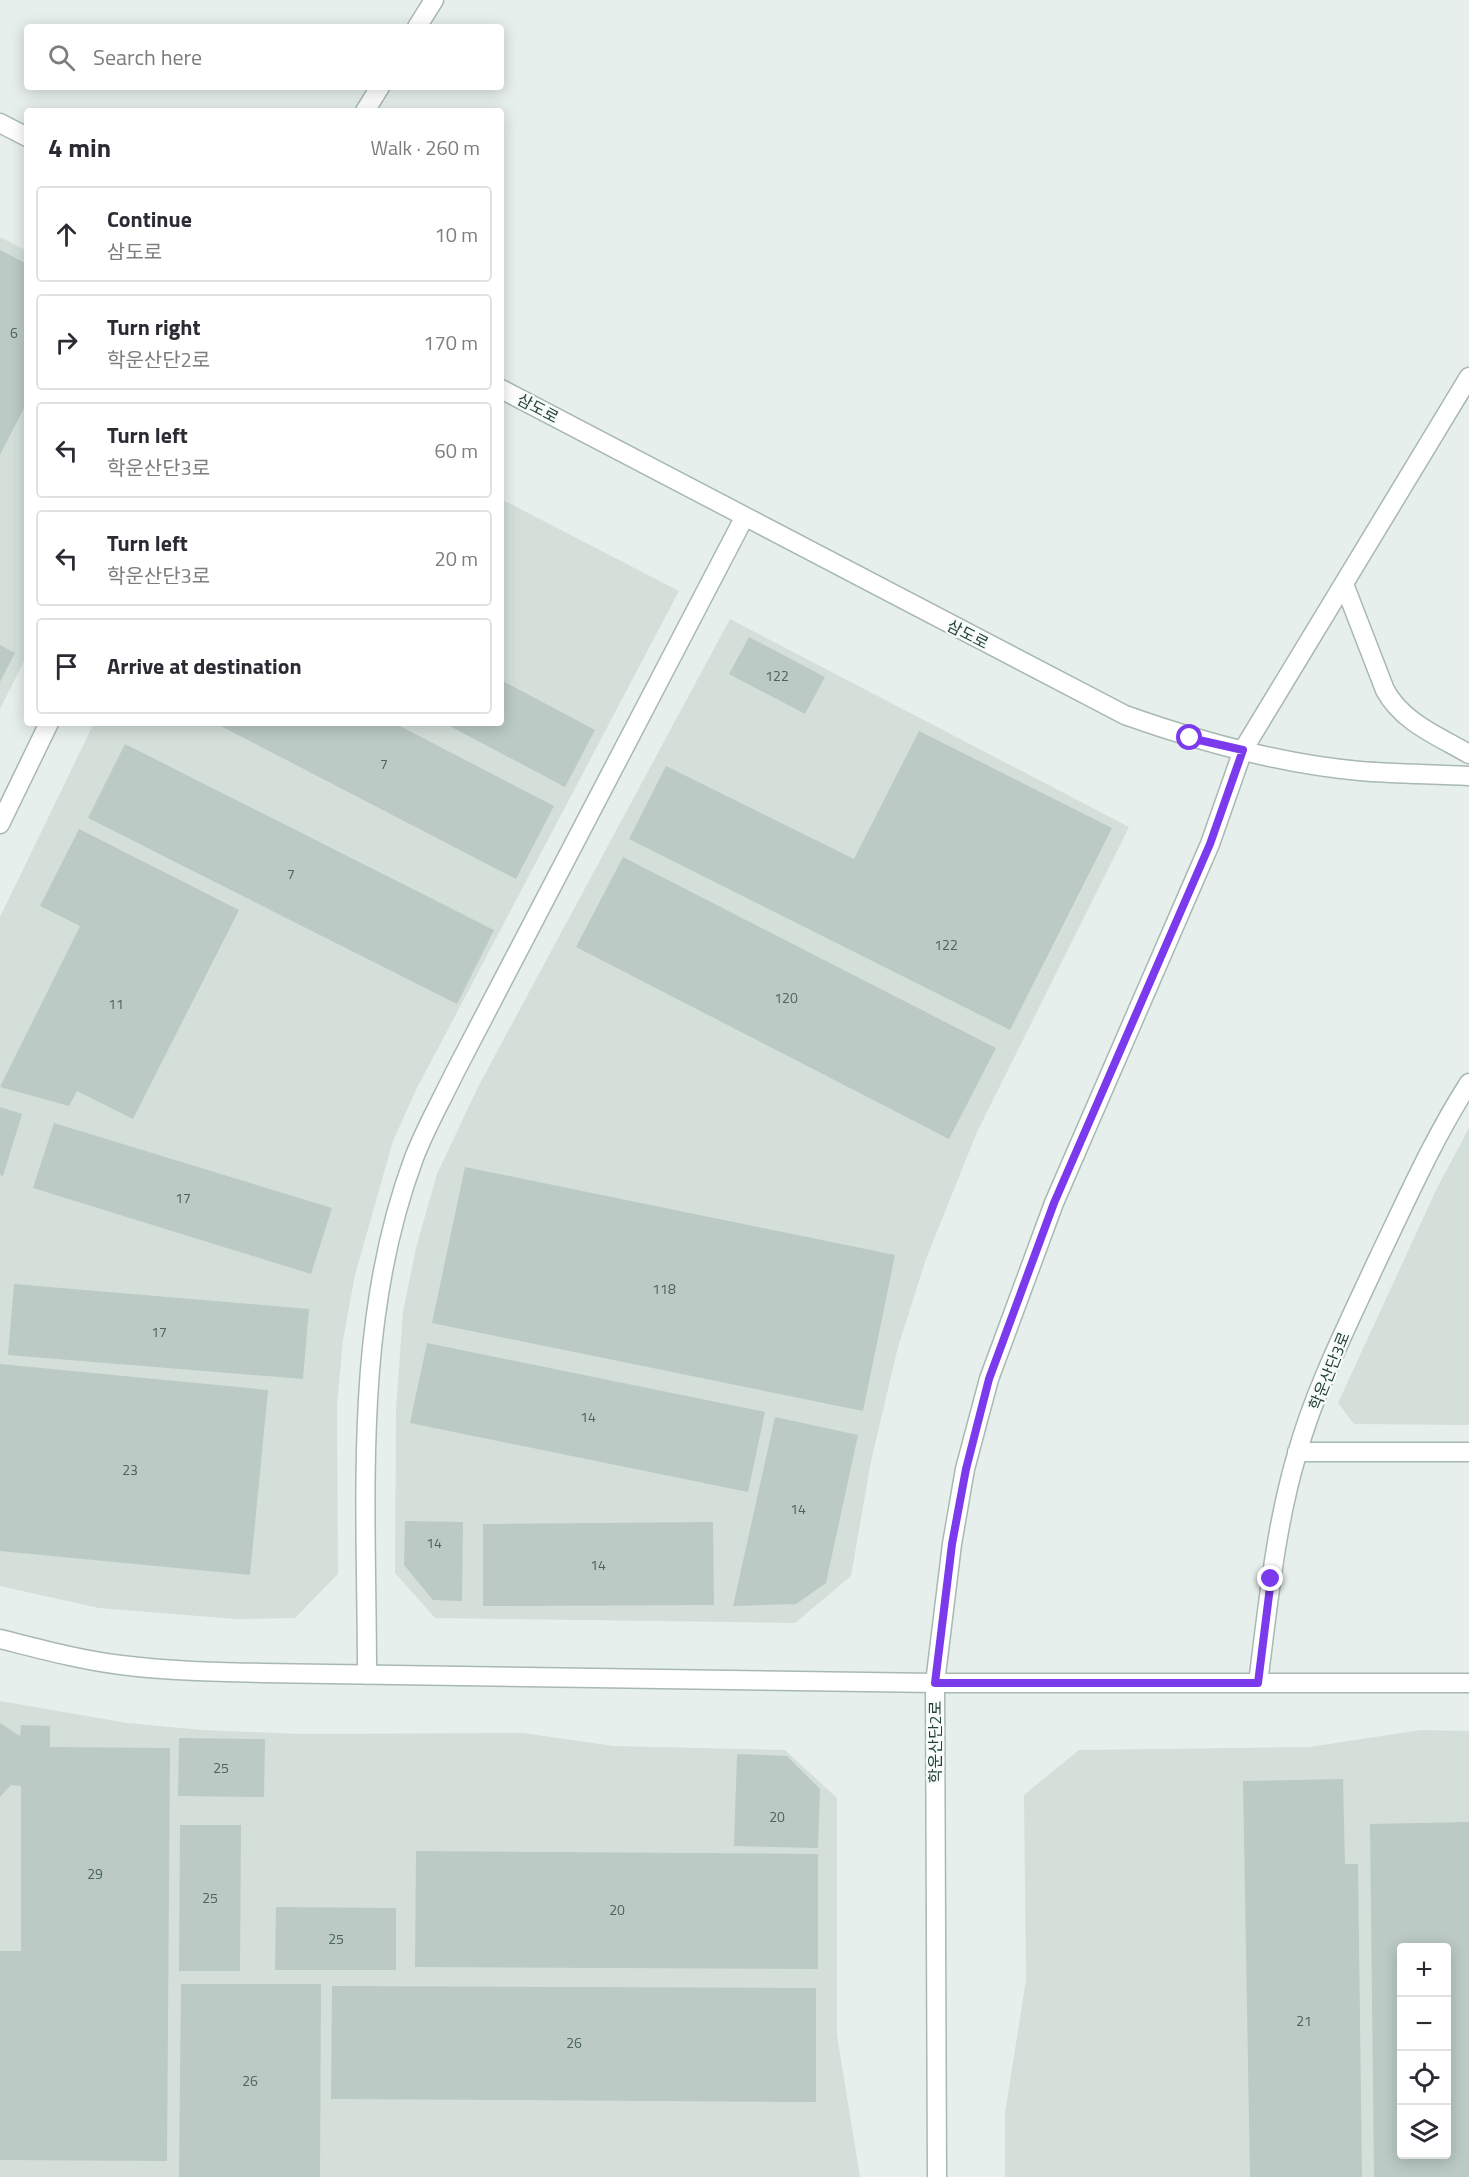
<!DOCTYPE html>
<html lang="en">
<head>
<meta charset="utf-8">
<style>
	:root { --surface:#fff; --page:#f7f7f7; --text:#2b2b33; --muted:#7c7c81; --line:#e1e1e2 }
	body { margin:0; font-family:"Titillium Web","Noto Sans KR",sans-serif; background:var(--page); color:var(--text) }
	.controls { position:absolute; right:18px; bottom:18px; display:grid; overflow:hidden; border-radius:6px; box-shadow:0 3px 15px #0003 }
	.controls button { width:54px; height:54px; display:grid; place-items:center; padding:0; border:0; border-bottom:2px solid var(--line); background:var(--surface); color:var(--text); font:30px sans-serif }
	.stop { position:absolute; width:18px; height:18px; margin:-14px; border:4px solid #7c3aed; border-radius:50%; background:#fff }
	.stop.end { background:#7c3aed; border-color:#fff; box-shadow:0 2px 6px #0008 }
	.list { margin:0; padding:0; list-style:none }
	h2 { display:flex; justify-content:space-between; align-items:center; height:78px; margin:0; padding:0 24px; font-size:26px }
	h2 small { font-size:20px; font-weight:400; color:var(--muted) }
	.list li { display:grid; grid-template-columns:39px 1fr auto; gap:18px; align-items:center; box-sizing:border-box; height:96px; margin:0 12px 12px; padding:0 12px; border:2px solid var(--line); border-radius:6px }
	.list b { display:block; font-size:22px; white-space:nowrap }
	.list p { margin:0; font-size:20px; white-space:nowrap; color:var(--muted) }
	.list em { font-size:20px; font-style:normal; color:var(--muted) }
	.icon { flex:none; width:33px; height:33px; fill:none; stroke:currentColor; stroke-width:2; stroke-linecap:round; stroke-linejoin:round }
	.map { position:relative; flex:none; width:1469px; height:2177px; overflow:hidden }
	.search { position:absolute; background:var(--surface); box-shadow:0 3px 15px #0003; left:24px; top:24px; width:480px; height:66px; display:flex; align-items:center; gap:15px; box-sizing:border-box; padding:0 21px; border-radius:6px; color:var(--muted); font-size:22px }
	.panel { position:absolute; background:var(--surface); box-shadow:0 3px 15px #0003; left:24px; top:108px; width:480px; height:618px; border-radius:6px }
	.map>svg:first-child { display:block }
	.built { fill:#d4dfda; fill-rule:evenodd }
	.building { fill:#bbcac4; fill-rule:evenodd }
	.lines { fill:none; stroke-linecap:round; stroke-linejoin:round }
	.minor-casing { stroke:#a8b8b2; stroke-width:21 }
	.tertiary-casing { stroke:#a8b8b2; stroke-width:21 }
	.minor { stroke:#fff; stroke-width:18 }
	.tertiary { stroke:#fff; stroke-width:18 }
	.route { stroke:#7c3aed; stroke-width:8 }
	.labels { text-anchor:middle; stroke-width:4.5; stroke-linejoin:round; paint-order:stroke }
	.number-label { font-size:14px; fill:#4a645c }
	.street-label { font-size:16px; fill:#24423a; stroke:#f7fbf9 }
</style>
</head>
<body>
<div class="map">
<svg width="1469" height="2177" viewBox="0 0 1469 2177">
	<rect width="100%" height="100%" fill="#e6efeb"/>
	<path class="built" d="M0,237L27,251V655L0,709Z
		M501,499L679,591L416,1090L393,1141L355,1275L343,1340L337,1405L338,1574L295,1618L236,1619L99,1608L0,1586V917L94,723H501Z
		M730,619L1129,827L977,1132L926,1259L898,1347L871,1461L851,1576L795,1623L435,1618L395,1573L396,1410L403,1312L416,1248L437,1174L478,1087Z
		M1469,1128V1425L1354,1424L1338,1403L1437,1188Z
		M0,1701L127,1723L203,1730L300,1734L523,1733L614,1746L785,1750L837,1798V2035L860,2177H0Z
		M1421,1730L1469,1731V2177H1005V2113L1026,1980L1024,1795L1079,1750L1309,1747ZM1402,1948H1446V2154H1402Z"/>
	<path class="building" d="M0,250L27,264V402L0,455Z
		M749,637L825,677L805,714L729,674Z
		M0,645L15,653L0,682Z
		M501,680L595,730L565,787L444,723H501Z
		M215,723H394L554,806L516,879Z
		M919,731L1112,828L1010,1030L629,839L666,766L854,859Z
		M125,744L494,930L457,1004L88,818Z
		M79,829L239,910L133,1119L77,1091L69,1106L0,1087L80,926L40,906Z
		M623,857L996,1048L949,1139L576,947Z
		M0,1107L22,1114L3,1176L0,1175Z
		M54,1123L332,1208L311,1274L33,1188Z
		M465,1167L895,1255L863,1411L432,1323Z
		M14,1284L309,1309L303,1379L8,1355Z
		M427,1343L765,1412L748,1492L410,1423Z
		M0,1364L268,1390L250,1575L0,1551Z
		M775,1417L858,1435L826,1583L796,1604L733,1606Z
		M405,1521L463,1522L462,1601L433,1600L404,1565Z
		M713,1522L714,1605L483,1606V1524Z
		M0,1723L20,1736L21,1725L50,1726V1747L170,1748L167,2161L0,2160V1951H21V1786L11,1785L0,1797Z
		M179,1738L265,1739L264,1797L178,1796Z
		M737,1754L787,1756L820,1789L818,1848L734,1846Z
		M1343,1779L1345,1864H1358L1362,2177H1250L1243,1781Z
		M1469,1822V2177H1374L1370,1824ZM1402,1948H1446V2154H1402Z
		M180,1825H241L240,1971H179Z
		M416,1851L818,1854V1969L415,1967Z
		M276,1907L396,1908V1970H275Z
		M181,1984H321L320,2177H179Z
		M332,1986L816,1988V2102L331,2099Z"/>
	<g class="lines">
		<defs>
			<path id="minor" d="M417,27L434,0
				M365,111L380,87
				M1344,584L1385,690C1402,722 1438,736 1469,754
				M1243,750L1469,377
				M0,824L49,723
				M1297,1452H1469
				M0,1639C40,1649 80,1660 121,1665C168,1671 215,1672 263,1673L935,1683H1469
				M367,1675C367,1503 352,1323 414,1158C425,1129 441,1101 455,1072L744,518
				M1258,1683C1268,1606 1275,1528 1297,1454C1315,1389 1349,1322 1377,1261C1406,1201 1433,1139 1469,1083"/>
			<path id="tertiary" d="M0,123L27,137
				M501,389L1125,715C1201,742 1280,764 1360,771C1396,774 1433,774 1469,776
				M937,2177L935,1683L952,1544L965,1469L989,1379L1054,1203L1210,844L1243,750"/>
		</defs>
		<use href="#minor" class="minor-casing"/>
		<use href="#tertiary" class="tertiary-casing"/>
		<use href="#minor" class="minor"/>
		<use href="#tertiary" class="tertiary"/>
	</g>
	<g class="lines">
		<path class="route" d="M1190,738L1243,750L1210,844L1054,1203L989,1379L966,1469L952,1544L935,1683H1258L1271,1579"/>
	</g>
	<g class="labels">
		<g class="number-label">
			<text x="14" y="338">6</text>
			<text x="777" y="681">122</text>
			<text x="384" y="769">7</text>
			<text x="291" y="879">7</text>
			<text x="946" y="950">122</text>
			<text x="786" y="1003">120</text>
			<text x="116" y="1009">11</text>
			<text x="183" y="1203">17</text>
			<text x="664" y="1294">118</text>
			<text x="159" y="1337">17</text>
			<text x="588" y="1422">14</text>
			<text x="130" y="1475">23</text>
			<text x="798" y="1514">14</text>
			<text x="434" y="1548">14</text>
			<text x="598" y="1570">14</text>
			<text x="221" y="1773">25</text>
			<text x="777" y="1822">20</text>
			<text x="95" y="1879">29</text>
			<text x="210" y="1903">25</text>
			<text x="617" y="1915">20</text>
			<text x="336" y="1944">25</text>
			<text x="1304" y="2026">21</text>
			<text x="574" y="2048">26</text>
			<text x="250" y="2086">26</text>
		</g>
		<g class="street-label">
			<text transform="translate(538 408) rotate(28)" y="6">삼도로</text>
			<text transform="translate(968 634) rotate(27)" y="6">삼도로</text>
			<text transform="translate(1329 1371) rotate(-68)" y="6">학운산단3로</text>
			<text transform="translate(935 1742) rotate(-90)" y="6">학운산단2로</text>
		</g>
	</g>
</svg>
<div class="controls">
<button>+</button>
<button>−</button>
<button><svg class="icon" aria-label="locate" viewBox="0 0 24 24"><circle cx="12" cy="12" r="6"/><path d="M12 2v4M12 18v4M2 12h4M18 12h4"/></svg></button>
<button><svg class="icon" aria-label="layers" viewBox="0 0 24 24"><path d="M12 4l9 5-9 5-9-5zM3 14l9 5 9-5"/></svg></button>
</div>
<div class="stop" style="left:1190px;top:738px"></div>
<div class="stop end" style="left:1271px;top:1579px"></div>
<div class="search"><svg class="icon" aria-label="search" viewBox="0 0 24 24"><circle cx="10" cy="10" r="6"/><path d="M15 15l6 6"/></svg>Search here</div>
<section class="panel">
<h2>4 min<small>Walk · 260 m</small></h2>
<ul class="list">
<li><svg class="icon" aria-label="ahead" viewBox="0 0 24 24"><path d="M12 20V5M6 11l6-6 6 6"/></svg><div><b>Continue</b><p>삼도로</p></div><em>10 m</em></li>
<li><svg class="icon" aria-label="right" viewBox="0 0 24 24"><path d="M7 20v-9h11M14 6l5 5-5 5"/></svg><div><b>Turn right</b><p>학운산단2로</p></div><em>170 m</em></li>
<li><svg class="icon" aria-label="left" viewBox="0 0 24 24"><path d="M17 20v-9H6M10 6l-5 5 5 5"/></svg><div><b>Turn left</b><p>학운산단3로</p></div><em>60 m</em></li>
<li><svg class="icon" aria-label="left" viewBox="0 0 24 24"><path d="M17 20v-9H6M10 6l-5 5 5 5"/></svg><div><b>Turn left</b><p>학운산단3로</p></div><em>20 m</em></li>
<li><svg class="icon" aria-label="arrive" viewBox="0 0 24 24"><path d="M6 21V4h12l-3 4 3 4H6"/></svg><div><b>Arrive at destination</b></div></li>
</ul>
</section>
</div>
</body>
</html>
